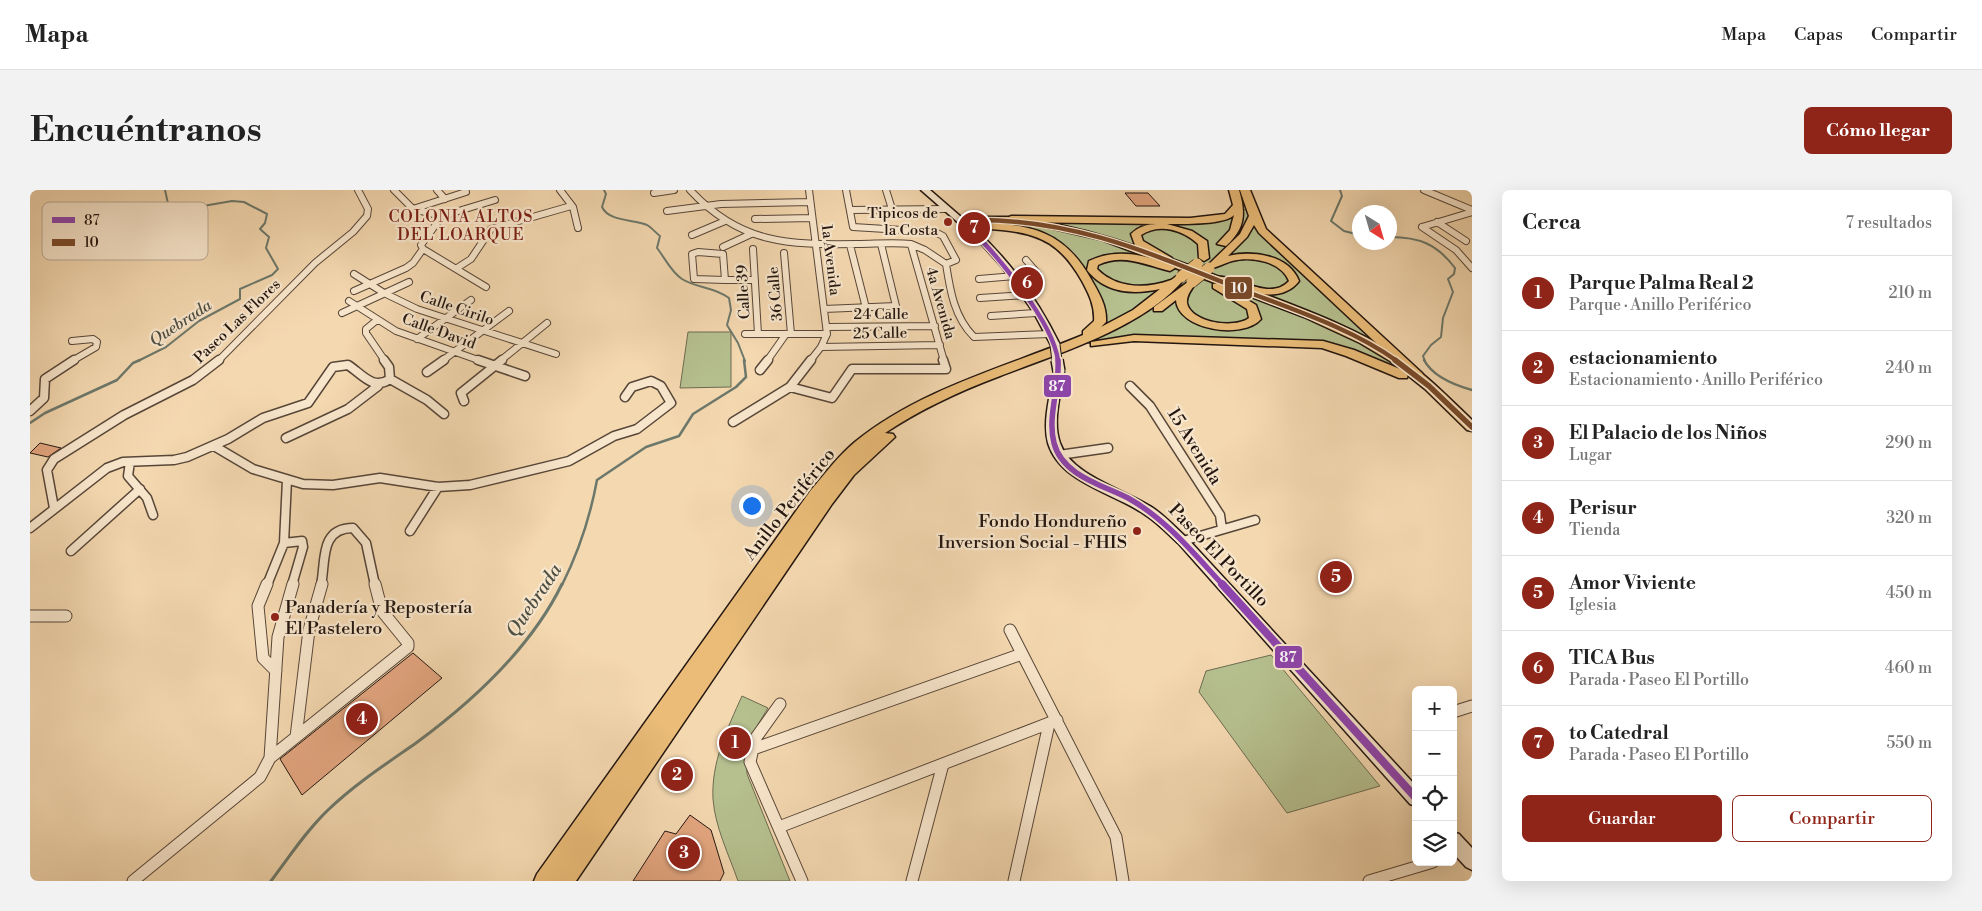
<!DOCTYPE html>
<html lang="es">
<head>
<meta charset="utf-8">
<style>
	:root { --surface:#fff; --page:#f2f2f2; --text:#222; --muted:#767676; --line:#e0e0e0; --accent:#8f2418 }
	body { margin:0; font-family:"Libre Bodoni",serif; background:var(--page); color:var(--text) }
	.controls { position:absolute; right:15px; bottom:15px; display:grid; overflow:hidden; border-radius:8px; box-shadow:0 5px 20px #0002 }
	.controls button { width:45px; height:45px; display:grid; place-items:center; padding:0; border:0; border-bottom:1px solid var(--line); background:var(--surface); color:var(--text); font:25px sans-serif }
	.compass { position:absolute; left:1322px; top:15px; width:45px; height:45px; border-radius:50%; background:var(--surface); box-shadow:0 5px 20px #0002; rotate:143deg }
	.you { position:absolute; left:721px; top:315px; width:18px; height:18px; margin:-12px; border:4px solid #fff; border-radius:50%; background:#1a73e8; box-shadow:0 0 0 8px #1a73e833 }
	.badge { display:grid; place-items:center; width:32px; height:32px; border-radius:50%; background:var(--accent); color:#fff; font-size:16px; font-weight:700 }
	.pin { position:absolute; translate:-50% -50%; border:2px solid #fff; box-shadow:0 1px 5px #0006 }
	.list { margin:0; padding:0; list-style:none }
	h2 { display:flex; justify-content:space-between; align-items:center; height:65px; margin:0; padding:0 20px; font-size:21px }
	h2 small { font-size:16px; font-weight:400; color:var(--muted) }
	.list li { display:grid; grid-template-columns:32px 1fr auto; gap:15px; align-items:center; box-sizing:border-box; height:75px; padding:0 20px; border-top:1px solid var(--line) }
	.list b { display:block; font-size:19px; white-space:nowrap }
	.list p { margin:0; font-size:16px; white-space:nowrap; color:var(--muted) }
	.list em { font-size:16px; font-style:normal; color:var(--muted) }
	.actions { display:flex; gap:10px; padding:15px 20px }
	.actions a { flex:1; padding:11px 0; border:1px solid var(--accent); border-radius:8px; text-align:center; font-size:18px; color:var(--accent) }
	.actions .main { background:var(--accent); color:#fff }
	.icon { flex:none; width:28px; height:28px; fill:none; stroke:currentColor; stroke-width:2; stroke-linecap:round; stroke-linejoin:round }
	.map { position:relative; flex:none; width:1442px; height:691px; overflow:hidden; border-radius:8px }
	header { display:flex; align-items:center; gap:30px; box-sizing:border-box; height:70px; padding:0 25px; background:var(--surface); border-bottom:1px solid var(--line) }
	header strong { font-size:24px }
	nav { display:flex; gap:28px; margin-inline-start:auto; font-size:18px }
	.intro { display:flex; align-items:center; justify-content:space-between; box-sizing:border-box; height:120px; padding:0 30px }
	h1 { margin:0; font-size:35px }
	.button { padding:12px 22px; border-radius:8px; background:var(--accent); color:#fff; font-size:18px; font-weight:700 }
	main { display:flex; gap:30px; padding:0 30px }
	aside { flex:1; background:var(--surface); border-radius:8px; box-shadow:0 5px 20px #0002 }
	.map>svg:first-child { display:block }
	.green { fill:#b6c08f; stroke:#6c6b50 }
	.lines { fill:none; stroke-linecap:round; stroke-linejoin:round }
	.stream-far2 { stroke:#6c786b; stroke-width:2 }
	.stream-far1 { stroke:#6c786b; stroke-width:2.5 }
	.stream { stroke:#6c786b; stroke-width:3 }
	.building { fill:#e4a680; stroke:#231610 }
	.minor-far2-casing { stroke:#574638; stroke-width:8 }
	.minor-far1-casing { stroke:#574638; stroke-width:11 }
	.minor-casing { stroke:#574638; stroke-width:13 }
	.secondary-casing { stroke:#231610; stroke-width:3 }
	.primary-casing { stroke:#231610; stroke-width:3 }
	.trunk-casing { stroke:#231610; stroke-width:3 }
	.minor-far2 { stroke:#f8e6cc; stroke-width:6 }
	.minor-far1 { stroke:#f8e6cc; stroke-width:8 }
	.minor { stroke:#f8e6cc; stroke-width:11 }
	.secondary { fill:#f8e6cc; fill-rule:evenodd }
	.primary { fill:#eabc78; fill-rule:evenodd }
	.trunk { fill:#eabc78; fill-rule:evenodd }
	.secondary-bridge-far1-casing { stroke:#231610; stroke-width:11; stroke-linecap:butt }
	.secondary-bridge-casing { stroke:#231610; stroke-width:14; stroke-linecap:butt }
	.trunk-bridge-casing { stroke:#231610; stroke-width:12; stroke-linecap:butt }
	.secondary-bridge-far1 { stroke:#f8e6cc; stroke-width:9 }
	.secondary-bridge { stroke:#f8e6cc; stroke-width:11 }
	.trunk-bridge { stroke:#eabc78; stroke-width:11 }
	.bus-1-far2-casing { stroke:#f8e6cc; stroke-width:7 }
	.bus-1-far1-casing { stroke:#f8e6cc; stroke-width:9 }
	.bus-1-casing { stroke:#f8e6cc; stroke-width:11 }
	.bus-2-far1-casing { stroke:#f8e6cc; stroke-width:7 }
	.bus-2-casing { stroke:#f8e6cc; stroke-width:9 }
	.bus-1-far2 { stroke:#8e44ad; stroke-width:4.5 }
	.bus-1-far1 { stroke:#8e44ad; stroke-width:5.5 }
	.bus-1 { stroke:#8e44ad; stroke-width:8 }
	.bus-2-far1 { stroke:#7a4b2a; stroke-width:4.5 }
	.bus-2 { stroke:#7a4b2a; stroke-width:5.5 }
	.poi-dot { fill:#8f2418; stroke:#f8e6cc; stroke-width:2 }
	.labels { text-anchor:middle; stroke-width:4.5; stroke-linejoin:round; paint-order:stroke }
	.far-poi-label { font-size:15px; fill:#231610; stroke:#f8e6cc; text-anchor:end }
	.far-street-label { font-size:15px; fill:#231610; stroke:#f8e6cc }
	.far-neighbourhood-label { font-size:16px; letter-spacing:1px; fill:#7a1f14; stroke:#f8e6cc }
	.far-water-label { font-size:16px; font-style:italic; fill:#4d4f45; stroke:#f8e6cc }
	.street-label { font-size:18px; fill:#231610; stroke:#f8e6cc }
	.poi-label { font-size:18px; fill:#231610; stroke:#f8e6cc; text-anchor:end }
	.water-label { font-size:19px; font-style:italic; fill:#4d4f45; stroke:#f8e6cc }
	.key { fill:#f8e6cc; stroke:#b8a894; stroke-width:1 }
	.key-label { font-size:14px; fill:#231610 }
	.line-badge { stroke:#f8e6cc; stroke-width:2 }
	.badge-label { font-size:14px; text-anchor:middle; font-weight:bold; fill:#fff }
</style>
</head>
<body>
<header>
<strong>Mapa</strong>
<nav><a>Mapa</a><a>Capas</a><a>Compartir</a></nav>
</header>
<div class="intro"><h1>Encuéntranos</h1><a class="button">Cómo llegar</a></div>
<main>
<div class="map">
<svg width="1442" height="691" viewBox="0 0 1442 691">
	<rect width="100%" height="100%" fill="#f4d8b0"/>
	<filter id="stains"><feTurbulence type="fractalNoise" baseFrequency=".004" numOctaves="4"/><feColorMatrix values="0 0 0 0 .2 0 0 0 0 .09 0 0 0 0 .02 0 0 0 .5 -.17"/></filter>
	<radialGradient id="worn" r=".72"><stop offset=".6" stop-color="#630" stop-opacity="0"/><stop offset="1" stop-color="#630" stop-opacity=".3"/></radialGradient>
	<path class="green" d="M1208,15L1224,26L1227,34L1388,186L1373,185L1293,155L1104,148L1065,154L1044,152L1070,132L1047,73L1008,46L949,35L966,28L1160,31L1198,26Z
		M658,142H701V197L650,198Z
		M1241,465L1350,596L1257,623L1169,502L1176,481Z
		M712,506L738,518C723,542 716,554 717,584L760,691H708C699,665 685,637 683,609C681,573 697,539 712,506Z"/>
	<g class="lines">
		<path class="stream-far2" d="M574,0L576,4L572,17C579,32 604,29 617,35C622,38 626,43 630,46L627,58C635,68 641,82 652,89C666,98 685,97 699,108L701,120L697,135L708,153L715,171
			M1310,0L1312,6L1301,31L1314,41L1330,45
			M1360,47C1389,47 1407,54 1425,78L1424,84L1418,89L1423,102L1413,128L1411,147L1401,155L1393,166L1395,171
			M108,171L136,157L169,131L210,109V99L242,85L248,79L236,58L239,47L230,39L235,33L237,24L214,12L202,11L144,21L139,18L135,0"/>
		<path class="stream-far1" d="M1394,170C1403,187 1424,195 1442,200
			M0,233L15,223L87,190L103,173L110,170
			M532,395C549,361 560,328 567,290L616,257L649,246L663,224L706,197L716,187L714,170"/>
		<path class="stream" d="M241,691C260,666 276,641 298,620C325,594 356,574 386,553C443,511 501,458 532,394"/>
	</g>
	<path class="building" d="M1095,3H1118L1130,16H1106Z
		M10,253L31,258L18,267L0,263Z
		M383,463L412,488L272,605L250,569Z
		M660,625L681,640L694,683L690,691H603L635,641L646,644Z"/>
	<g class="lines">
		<defs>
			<path id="minor-far2" d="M364,0L383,19L412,26
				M407,0L415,9
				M530,0L543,17L548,38
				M660,0C710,54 758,55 827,54C845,54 863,52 881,54L895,60L916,74
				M779,0L797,144L791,157L780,171
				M816,0L823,37L905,42L913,46L926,70L916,74
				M856,0L862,19
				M1394,0L1442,20
				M624,3L644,0
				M383,19L436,2
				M820,20L916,19
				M637,21L691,14L780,12
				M725,29L782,28
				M1407,32L1436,51
				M1392,37L1426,60L1442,78
				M1392,37L1442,22
				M662,45L695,31
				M820,55L836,118
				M881,55L914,171
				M693,57L721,44
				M393,59L456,97
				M723,59L728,144
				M668,62L693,64L695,90L664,89L662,64Z
				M754,63L761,144
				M916,74C920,100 924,127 944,147L1020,144
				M427,78L441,69L461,39L541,16
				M324,84L354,103L387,119L526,164
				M949,89L1008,84L996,70
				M695,90H725
				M324,101L376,78L383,73L393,59L391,55L412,26L465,10
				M950,108L996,105
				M319,111L366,141L451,171
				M794,119L866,116L851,54
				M312,123L379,92
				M961,126L1006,123
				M347,130L336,139V143L355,171
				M797,137L905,136
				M715,144H797
				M387,149L441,110
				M42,151L63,149L67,152L66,157L42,171
				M791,157L910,155
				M188,171L285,73L323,42L337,26L338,19L328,0
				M412,171L479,121
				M470,171L517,133
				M737,171L756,144"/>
			<path id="minor-far1" d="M448,170L495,186
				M730,180L738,170
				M397,182L414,170
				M360,189L397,210L414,224
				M1100,196L1120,216L1190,325L1192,339
				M760,197L802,208L822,179H916L913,170
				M434,211L431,203L472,170
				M0,221L14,208L15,189L44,170
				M703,232L760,197L781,170
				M256,248L318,219L348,196
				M184,256L223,279L273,294L303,295L350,288L408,297L440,295L539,271L584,246L607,239L641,213L631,196L621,191L602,197L595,207
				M1029,265L1078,258
				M100,272L98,286L117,308L123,325
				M257,290L254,353L272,351L273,357L262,395
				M24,318L17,280L24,269L94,225L163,190L189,170
				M0,338L77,278L93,272L144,270L157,267L198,249L233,228L278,213L303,177L318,175C332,184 343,201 360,189L359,177L354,170
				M380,341L408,297
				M1153,351L1225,330
				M41,361L110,299
				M237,395L254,353
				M291,395C296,372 289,338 323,338L336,353L345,395"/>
			<path id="minor" d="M237,394L228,416L233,468L246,481
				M0,426H36
				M980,440L1086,647L1093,691
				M750,514L725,549L720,572L772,691
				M1423,522L1442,516
				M266,547L279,440L292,394
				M723,559L992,464
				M240,568L378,457V453L352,421L345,394
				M749,637L1027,530
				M103,691L230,587L240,568L248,447L263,394
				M882,691L913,574
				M984,691L1019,534
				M1339,691L1403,672"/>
			<path id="secondary" d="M891,0H900L938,33L947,35L948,37L945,39C981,72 1009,112 1030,155L1028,157H1022L1004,123L972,77L947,49Z
				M1029,178L1034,181C1031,203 1022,231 1030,253C1041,286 1096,300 1123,318C1135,326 1146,338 1157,348L1386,596V616L1380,614L1149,354C1138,344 1127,332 1114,324C1084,303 1030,293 1018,253C1012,231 1021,203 1024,181Z
				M1423,642L1429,644L1442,658V680L1436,677L1423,663Z"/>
			<path id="primary" d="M978,27C1061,35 1134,66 1211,95C1264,116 1319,134 1367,165C1395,183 1418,207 1442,230V241L1437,240L1395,199L1360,171L1330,153L1274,127L1072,50L1011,36L978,33H945L940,30L945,27Z"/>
			<path id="trunk" d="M1199,0H1209C1216,24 1215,39 1196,56L1187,54L1200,40L1204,25C1195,35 1151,34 1137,34L1162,41L1177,51L1179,68L1174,71L1169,68L1168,54C1153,40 1130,33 1111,45L1113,51L1142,68V72H1134L1105,55L1101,44C1108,37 1117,34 1127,34L981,32L976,29L981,26L1160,28L1195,24L1203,15Z
				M1210,0H1220L1236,39L1392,183L1394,186L1392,189H1384L1378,183L1377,188H1369L1316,166L1292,158L1104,151L1061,156V152L1104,145L1293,151L1324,160L1377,182L1229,43L1224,35L1217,47L1198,66C1223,60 1259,65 1269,91C1251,115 1215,101 1191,94L1226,115L1231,129C1213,150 1148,140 1146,110L1132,121H1124V117L1162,89L1167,92C1163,97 1156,105 1157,113C1161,133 1205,139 1219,128L1217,119L1183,98V94L1189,93L1182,91V87C1203,82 1239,113 1259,91C1251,71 1221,66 1202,71C1195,73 1190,76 1183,78L1178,75L1210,44L1219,26Z
				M949,32C1002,35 1034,41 1061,89C1069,103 1077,116 1076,132L1071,137L1103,120L1130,99C1103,105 1075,103 1057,80L1059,71C1082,60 1104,63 1128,70C1134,72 1141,74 1145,78L1140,81C1115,75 1093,63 1068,75L1067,79C1087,99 1116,99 1141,90C1145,88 1146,85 1151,84L1156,87C1116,137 1029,163 970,186C930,201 891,219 855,243L863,244L865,247L824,285L802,314L546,691H504L507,684L781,300C795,284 808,266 825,252C890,199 976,177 1053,145V141L1064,131C1065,116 1059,104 1052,91C1032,56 1013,44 972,40C964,39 954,39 946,37L944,35Z"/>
		</defs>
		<use href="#minor-far2" class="minor-far2-casing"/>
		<use href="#minor-far1" class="minor-far1-casing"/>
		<use href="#minor" class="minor-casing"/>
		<use href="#secondary" class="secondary-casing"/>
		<use href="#primary" class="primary-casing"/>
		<use href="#trunk" class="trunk-casing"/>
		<use href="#minor-far2" class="minor-far2"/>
		<use href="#minor-far1" class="minor-far1"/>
		<use href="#minor" class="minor"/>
		<use href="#secondary" class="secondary"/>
		<use href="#primary" class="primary"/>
		<use href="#trunk" class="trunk"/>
		<defs>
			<path id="secondary-bridge-far1" d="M1025,155L1027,171"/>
			<path id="secondary-bridge" d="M1027,170L1029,181"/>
			<path id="trunk-bridge" d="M1151,87L1167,74
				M1162,92L1179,78"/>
		</defs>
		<use href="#secondary-bridge-far1" class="secondary-bridge-far1-casing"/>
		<use href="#secondary-bridge" class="secondary-bridge-casing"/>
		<use href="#trunk-bridge" class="trunk-bridge-casing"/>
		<use href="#secondary-bridge-far1" class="secondary-bridge-far1"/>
		<use href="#secondary-bridge" class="secondary-bridge"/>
		<use href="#trunk-bridge" class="trunk-bridge"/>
		<defs>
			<path id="bus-1-far2" d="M937,36C965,62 1024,133 1028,171"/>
			<path id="bus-1-far1" d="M1028,170C1030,197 1017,226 1024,253C1032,285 1072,295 1098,308C1136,329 1164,364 1193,395"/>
			<path id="bus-1" d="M1192,394L1386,608"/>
			<path id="bus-2-far1" d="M945,30C1046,29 1124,65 1215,101C1267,121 1322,139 1367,171"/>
			<path id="bus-2" d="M1365,170L1399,196L1442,237"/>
		</defs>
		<use href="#bus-1-far2" class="bus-1-far2-casing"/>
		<use href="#bus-1-far1" class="bus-1-far1-casing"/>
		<use href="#bus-1" class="bus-1-casing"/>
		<use href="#bus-2-far1" class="bus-2-far1-casing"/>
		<use href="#bus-2" class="bus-2-casing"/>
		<use href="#bus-1-far2" class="bus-1-far2"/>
		<use href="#bus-1-far1" class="bus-1-far1"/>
		<use href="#bus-1" class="bus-1"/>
		<use href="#bus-2-far1" class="bus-2-far1"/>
		<use href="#bus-2" class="bus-2"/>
	</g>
	<g class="poi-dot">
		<circle cx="918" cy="32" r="5"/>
		<circle cx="1107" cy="341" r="5"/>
		<circle cx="245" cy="427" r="5"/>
	</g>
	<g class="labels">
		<g class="far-poi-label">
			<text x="908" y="28">Tipicos de<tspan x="908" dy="17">la Costa</tspan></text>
		</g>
		<g class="far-street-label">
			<text transform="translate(801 70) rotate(83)" y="5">1a Avenida</text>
			<text transform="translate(713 102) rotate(-93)" y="5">Calle 39</text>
			<text transform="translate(745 104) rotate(-95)" y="5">36 Calle</text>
			<text transform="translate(911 113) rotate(74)" y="5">4a Avenida</text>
			<text transform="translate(427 118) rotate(19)" y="5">Calle Cirilo</text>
			<text x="851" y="129">24 Calle</text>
			<text transform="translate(207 131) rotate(-44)" y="5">Paseo Las Flores</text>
			<text transform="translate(409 141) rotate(20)" y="5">Calle David</text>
			<text transform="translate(850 143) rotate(-1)" y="5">25 Calle</text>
		</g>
		<g class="far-neighbourhood-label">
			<text x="431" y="32">COLONIA ALTOS<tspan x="431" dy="18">DEL LOARQUE</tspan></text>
		</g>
		<g class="far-water-label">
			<text transform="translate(150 132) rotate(-33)" y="6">Quebrada</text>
		</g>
		<g class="street-label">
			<text transform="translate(1165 256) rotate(58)" y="6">15 Avenida</text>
			<text transform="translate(759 314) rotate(-52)" y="6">Anillo Periférico</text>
			<text transform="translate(1189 365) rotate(46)" y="6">Paseo El Portillo</text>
		</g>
		<g class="poi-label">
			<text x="1097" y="337">Fondo Hondureño<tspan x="1097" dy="21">Inversion Social - FHIS</tspan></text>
			<text x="255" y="423" text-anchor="start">Panadería y Repostería<tspan x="255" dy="21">El Pastelero</tspan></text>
		</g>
		<g class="water-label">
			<text transform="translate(503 410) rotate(-56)" y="7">Quebrada</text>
		</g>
	</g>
	<rect x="12" y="12" width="166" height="58" rx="8" class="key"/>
	<rect x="22" y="27" width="23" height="6" fill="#8e44ad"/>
	<rect x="22" y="49" width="23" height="7" fill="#7a4b2a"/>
	<g class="key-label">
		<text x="54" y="35">87</text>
		<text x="54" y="57">10</text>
	</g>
	<g class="line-badge">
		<rect x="1194" y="86" width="29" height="24" rx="5" fill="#7a4b2a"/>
		<rect x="1013" y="184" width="29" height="24" rx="5" fill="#8e44ad"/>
		<rect x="1244" y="455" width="29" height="24" rx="5" fill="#8e44ad"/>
	</g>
	<g class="badge-label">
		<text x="1209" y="103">10</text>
		<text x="1027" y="201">87</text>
		<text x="1258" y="472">87</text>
	</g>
	<rect width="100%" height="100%" filter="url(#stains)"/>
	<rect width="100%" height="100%" fill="url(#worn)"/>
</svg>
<div class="controls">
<button>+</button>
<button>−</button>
<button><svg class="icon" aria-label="locate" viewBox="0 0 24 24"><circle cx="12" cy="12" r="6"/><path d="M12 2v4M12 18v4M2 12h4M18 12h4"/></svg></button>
<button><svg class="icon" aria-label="layers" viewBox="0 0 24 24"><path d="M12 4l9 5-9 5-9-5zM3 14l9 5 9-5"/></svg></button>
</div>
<svg class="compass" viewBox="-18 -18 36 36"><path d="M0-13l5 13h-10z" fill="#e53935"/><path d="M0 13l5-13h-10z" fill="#767676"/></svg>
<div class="you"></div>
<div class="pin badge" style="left:705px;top:553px">1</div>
<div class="pin badge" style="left:647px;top:585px">2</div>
<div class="pin badge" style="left:654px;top:663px">3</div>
<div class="pin badge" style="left:332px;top:529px">4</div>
<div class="pin badge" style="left:1306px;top:387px">5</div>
<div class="pin badge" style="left:997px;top:93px">6</div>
<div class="pin badge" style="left:944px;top:38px">7</div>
</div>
<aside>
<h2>Cerca<small>7 resultados</small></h2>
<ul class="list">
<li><span class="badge">1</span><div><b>Parque Palma Real 2</b><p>Parque · Anillo Periférico</p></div><em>210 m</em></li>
<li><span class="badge">2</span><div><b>estacionamiento</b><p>Estacionamiento · Anillo Periférico</p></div><em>240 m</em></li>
<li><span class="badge">3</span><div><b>El Palacio de los Niños</b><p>Lugar</p></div><em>290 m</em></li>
<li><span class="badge">4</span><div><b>Perisur</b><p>Tienda</p></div><em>320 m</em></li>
<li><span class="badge">5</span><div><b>Amor Viviente</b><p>Iglesia</p></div><em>450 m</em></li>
<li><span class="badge">6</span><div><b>TICA Bus</b><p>Parada · Paseo El Portillo</p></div><em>460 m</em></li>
<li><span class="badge">7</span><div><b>to Catedral</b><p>Parada · Paseo El Portillo</p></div><em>550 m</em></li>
</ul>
<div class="actions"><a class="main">Guardar</a><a>Compartir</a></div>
</aside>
</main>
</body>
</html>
